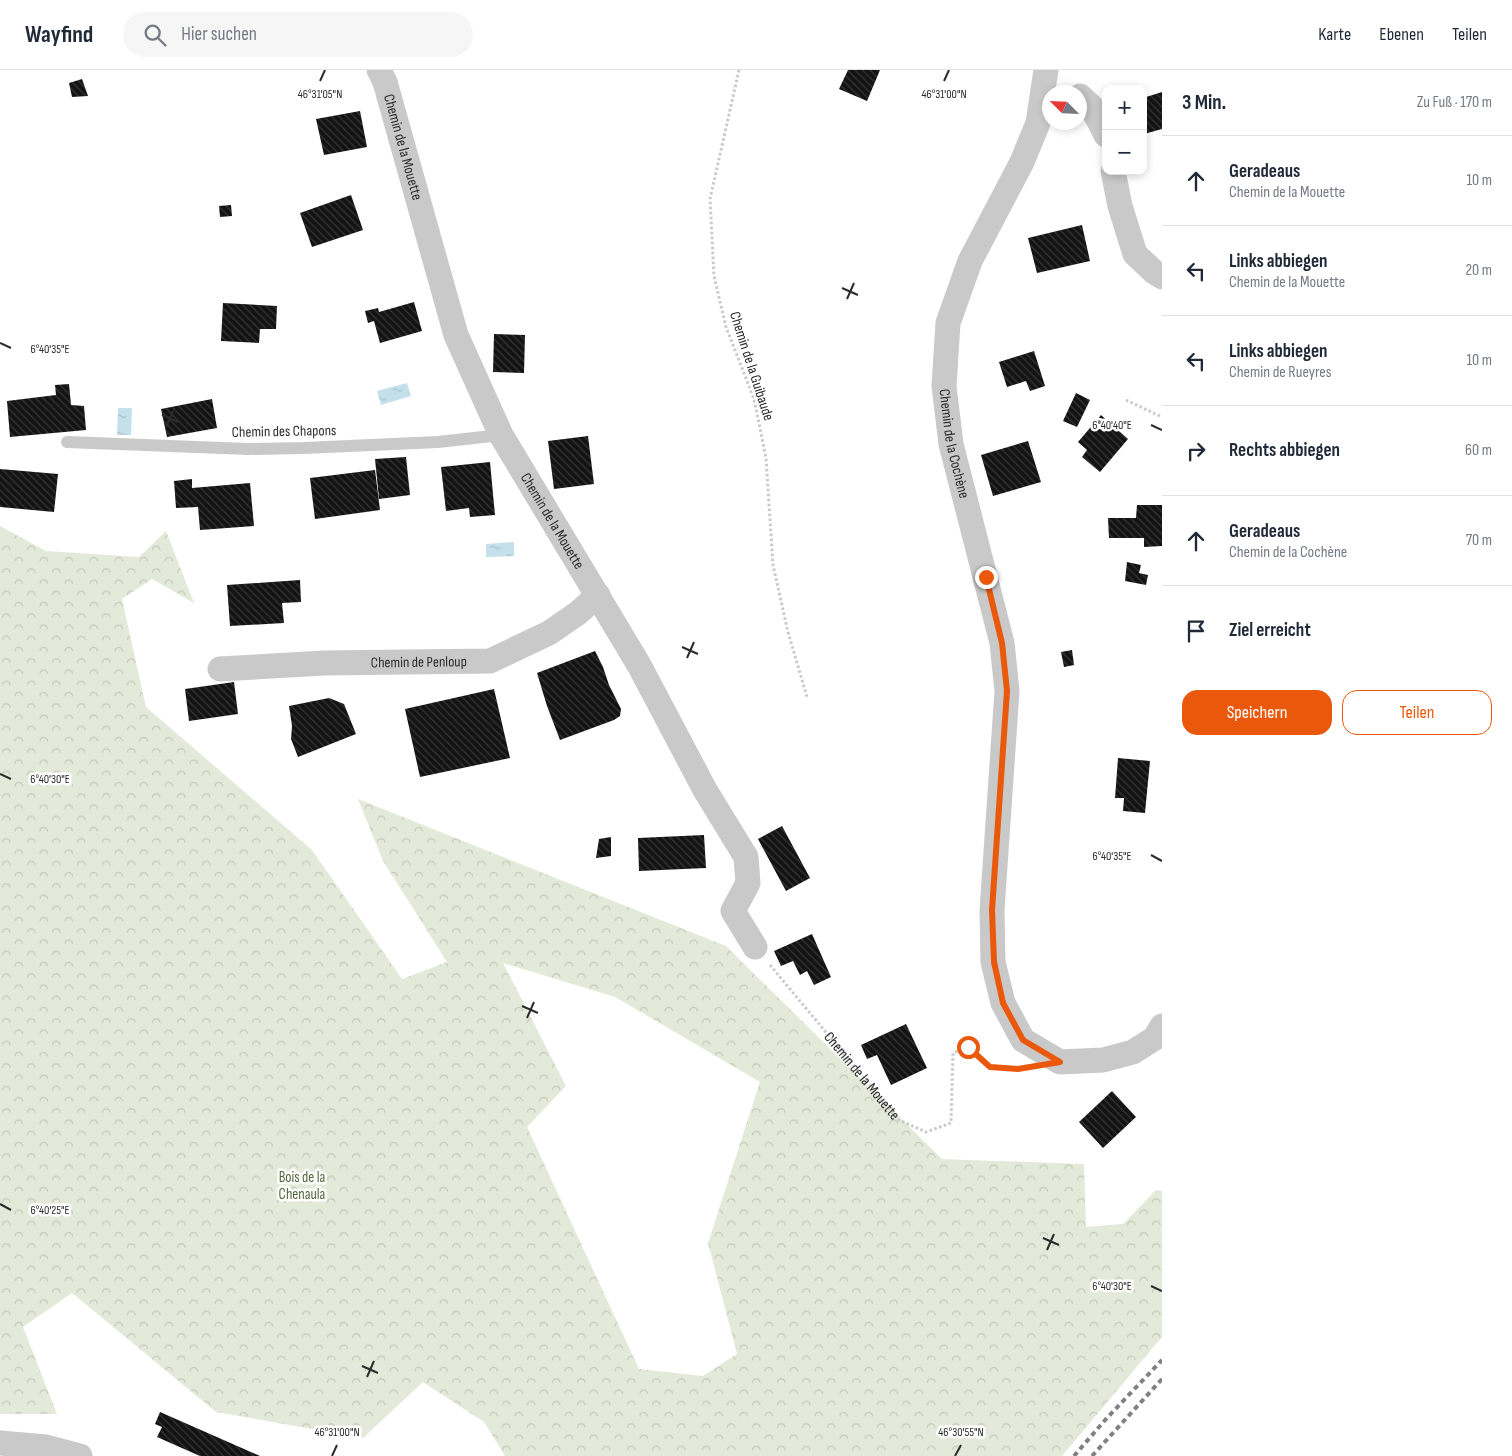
<!DOCTYPE html>
<html lang="de">
<head>
<meta charset="utf-8">
<style>
	:root { --surface:#fff; --page:#f6f6f7; --text:#1f2937; --muted:#747a83; --line:#e0e1e3; --accent:#ea580c }
	body { margin:0; font-family:"Sofia Sans Condensed",sans-serif; background:var(--page); color:var(--text) }
	.controls { position:absolute; right:15px; top:15px; display:grid; overflow:hidden; border-radius:10px; box-shadow:0 2px 8px #0003 }
	.controls button { width:45px; height:45px; display:grid; place-items:center; padding:0; border:0; border-bottom:1px solid var(--line); background:var(--surface); color:var(--text); font:25px sans-serif }
	.compass { position:absolute; left:1042px; top:15px; width:45px; height:45px; border-radius:50%; background:var(--surface); box-shadow:0 2px 8px #0003; rotate:294deg }
	.stop { position:absolute; width:15px; height:15px; margin:-11px; border:4px solid #ea580c; border-radius:50%; background:#fff }
	.stop.end { background:#ea580c; border-color:#fff; box-shadow:0 1px 5px #0008 }
	.list { margin:0; padding:0; list-style:none }
	h2 { display:flex; justify-content:space-between; align-items:center; height:65px; margin:0; padding:0 20px; font-size:21px }
	h2 small { font-size:16px; font-weight:400; color:var(--muted) }
	.list li { display:grid; grid-template-columns:32px 1fr auto; gap:15px; align-items:center; box-sizing:border-box; height:90px; padding:0 20px; border-top:1px solid var(--line) }
	.list b { display:block; font-size:19px; white-space:nowrap }
	.list p { margin:0; font-size:16px; white-space:nowrap; color:var(--muted) }
	.list em { font-size:16px; font-style:normal; color:var(--muted) }
	.actions { display:flex; gap:10px; padding:15px 20px }
	.actions a { flex:1; padding:11px 0; border:1px solid var(--accent); border-radius:15px; text-align:center; font-size:18px; color:var(--accent) }
	.actions .main { background:var(--accent); color:#fff }
	.icon { flex:none; width:28px; height:28px; fill:none; stroke:currentColor; stroke-width:2; stroke-linecap:round; stroke-linejoin:round }
	.map { position:relative; flex:none; width:1162px; height:1386px; overflow:hidden }
	header { display:flex; align-items:center; gap:30px; box-sizing:border-box; height:70px; padding:0 25px; background:var(--surface); border-bottom:1px solid var(--line) }
	header strong { font-size:24px }
	nav { display:flex; gap:28px; margin-inline-start:auto; font-size:18px }
	.search { width:350px; height:45px; background:var(--page); display:flex; align-items:center; gap:12px; box-sizing:border-box; padding:0 18px; border-radius:28px; color:var(--muted); font-size:19px }
	main { display:flex }
	aside { flex:1; background:var(--surface) }
	.map>svg:first-child { display:block }
	.forest { fill:url(#forest-crowns); fill-rule:evenodd }
	.water { fill:url(#water-ripples) }
	.building { fill:url(#building-back-hatch) }
	.lines { fill:none; stroke-linecap:round; stroke-linejoin:round }
	.path { stroke:#c9c9c9; stroke-width:3; stroke-dasharray:2.5 2.5; stroke-linecap:butt }
	.lane { stroke:#c9c9c9; stroke-width:12 }
	.street { stroke:#c9c9c9; stroke-width:25 }
	.rail { stroke:#818181; stroke-width:4; stroke-dasharray:5 4; stroke-linecap:butt }
	.route { stroke:#ea580c; stroke-width:6 }
	.ticks { fill:none; stroke:#2c2c2c; stroke-width:2 }
	.labels { text-anchor:middle; stroke-width:5; stroke-linejoin:round; paint-order:stroke }
	.street-label { font-size:15px; fill:#2c2c2c; stroke:#fff }
	.park-label { font-size:15px; fill:#54673a; stroke:#fff }
	.ticks-label { font-size:12px; text-anchor:middle; fill:#2c2c2c; stroke:#fff; stroke-width:5; stroke-linejoin:round; paint-order:stroke }
</style>
</head>
<body>
<header>
<strong>Wayfind</strong>
<div class="search"><svg class="icon" aria-label="search" viewBox="0 0 24 24"><circle cx="10" cy="10" r="6"/><path d="M15 15l6 6"/></svg>Hier suchen</div>
<nav><a>Karte</a><a>Ebenen</a><a>Teilen</a></nav>
</header>
<main>
<div class="map">
<svg width="1162" height="1386" viewBox="0 0 1162 1386">
	<defs>
		<pattern id="forest-crowns" width="20" height="18" patternUnits="userSpaceOnUse" patternTransform="scale(1.25)"><rect width="20" height="18" fill="#e4ead9"/><path d="M2 6a3 3 0 1 1 6 0M12 15a3 3 0 1 1 6 0" fill="none" stroke="#c4c9ba"/></pattern>
		<pattern id="water-ripples" width="26" height="14" patternUnits="userSpaceOnUse" patternTransform="scale(1.25)"><rect width="26" height="14" fill="#c4e0ea"/><path d="M2 4q2-2 4 0t4 0M15 11q2-2 4 0t4 0" fill="none" stroke="#a9c0c9"/></pattern>
		<pattern id="building-back-hatch" width="6" height="6" patternUnits="userSpaceOnUse" patternTransform="scale(1.25)"><rect width="6" height="6" fill="#131313"/><path d="M-1 5l2 2M0 0l6 6M5-1l2 2" fill="none" stroke="#363636"/></pattern>
	</defs>
	<rect width="100%" height="100%" fill="#fff"/>
	<path class="forest" d="M0,456L46,481L139,487L166,461L194,533L152,509L122,529L146,637L312,780L402,909L447,892L383,791L358,729L726,876L942,1089L1084,1094L1086,1157L1123,1154L1156,1120L1162,1121V1267L1062,1386H505L484,1352L423,1312L363,1368L216,1342L72,1223L23,1257L57,1344H0ZM503,893L615,927L760,1012L708,1173L737,1284L703,1306L639,1299L527,1057L566,1016Z"/>
	<path class="water" d="M407,313L411,326L381,335L377,321Z
		M118,338H132L131,365H117Z
		M514,472V486L486,487V474Z"/>
	<path class="building" d="M848,0H880L867,31L839,19Z
		M82,9L88,26L72,27L69,13Z
		M1162,22V59L1144,64L1143,28Z
		M360,41L367,77L324,85L316,49Z
		M351,125L363,160L312,177L300,143Z
		M231,135L232,146L220,147L219,136Z
		M1082,155L1090,191L1037,203L1028,168Z
		M414,232L422,261L380,273L374,251L368,253L365,241L378,238L379,242Z
		M223,233L277,236L276,259H260L259,273L221,271Z
		M494,264L525,265L524,303L493,302Z
		M1034,281L1045,316L1030,321L1026,311L1007,317L999,292Z
		M69,314L71,335L84,336L86,360L10,367L7,331L56,325L55,315Z
		M1076,323L1090,330L1077,357L1063,351Z
		M212,329L217,358L167,367L161,339Z
		M1101,345L1128,369L1100,402L1082,387L1087,380L1078,372Z
		M588,366L594,414L554,419L548,371Z
		M1028,371L1041,412L993,426L981,385Z
		M406,387L410,425L379,429L375,389Z
		M490,392L495,445L470,447L469,438L446,441L441,397Z
		M0,399L58,404L54,442L0,437Z
		M375,400L380,440L315,449L310,408Z
		M192,409V418L250,413L254,456L200,460L198,437L176,438L174,411Z
		M1137,435H1162V476L1144,477V468H1109L1108,448H1136Z
		M1127,492L1141,495L1139,503L1148,505L1146,515L1125,511Z
		M300,510L301,532L282,533L284,553L230,556L227,515Z
		M1072,580L1074,595L1064,597L1061,582Z
		M595,581L603,597L609,615L621,639L620,646L614,650L560,670L547,636L537,603Z
		M234,612L238,644L189,651L185,619Z
		M494,619L510,688L420,707L405,639Z
		M329,628L344,634L356,664L298,687L291,669L292,656L289,636Z
		M1118,688L1150,691L1145,743L1123,741L1124,728H1115Z
		M782,756L810,808L786,821L758,769Z
		M704,765L706,798L639,801L638,768Z
		M611,767V786L596,788L599,769Z
		M812,864L831,907L814,915L807,901L800,905L793,891L781,896L774,881Z
		M906,954L927,998L891,1015L877,985L867,989L861,975Z
		M1112,1021L1136,1047L1103,1078L1079,1052Z
		M160,1342L260,1386H200L157,1367L162,1357L155,1354Z"/>
	<g class="lines">
		<g class="path">
			<path d="M739,0L710,129L714,206L726,257L754,329L766,388L773,495L788,562L807,627"/>
			<path d="M1126,330L1162,347"/>
			<path id="s1" d="M770,895L899,1050L926,1062L951,1053L953,983L968,977L991,997L1022,998"/>
		</g>
		<path class="lane" d="M67,372L248,379L304,378L438,372L501,365"/>
		<g class="street">
			<path id="s2" d="M379,0L385,12L456,265L501,365L639,595L705,720L746,787L748,813L733,841L755,877"/>
			<path id="s3" d="M1046,0L1038,53L1022,92L970,191L948,253L944,316L951,374L1002,573L1007,621L992,840L993,892L1003,933L1023,970L1060,992L1103,990L1133,982L1155,968L1162,956"/>
			<path d="M1080,26L1091,36L1106,65"/>
			<path d="M1113,101L1120,136L1135,184L1154,202L1162,207"/>
			<path id="s4" d="M220,599L324,593L490,591L549,563L578,543L598,525"/>
			<path d="M0,1373L46,1377L80,1386"/>
		</g>
		<path class="rail" d="M1074,1386L1106,1349L1162,1290
			M1092,1386L1162,1309"/>
	</g>
	<g class="lines">
		<path class="route" d="M968,977L990,997L1018,999L1060,992L1023,970L1003,933L994,892L992,840L1007,621L1002,573L986,507"/>
	</g>
	<path class="ticks" d="M320,11L325,0M944,11L949,0M842,218L858,225M847,229L854,213M0,273L11,278M162,345L178,352M1151,355L1162,360M166,357L173,341M682,577L698,584M687,588L694,572M0,704L11,709M1151,785L1162,791M522,936L538,943M527,948L534,932M0,1134L11,1140M1043,1168L1059,1175M1047,1180L1054,1164M1151,1216L1162,1221M362,1296L378,1303M367,1307L374,1291M332,1386L337,1375M955,1386L961,1375"/>
	<g class="labels">
		<g class="street-label">
			<text dy="5" stroke="none"><textPath href="#s2" startOffset="81">Chemin de la Mouette</textPath></text>
			<text transform="translate(752 296) rotate(72)" y="5">Chemin de la Guibaude</text>
			<text transform="translate(284 361) rotate(-1)" y="5">Chemin des Chapons</text>
			<text dy="5" stroke="none"><textPath href="#s3" startOffset="395">Chemin de la Cochène</textPath></text>
			<text dy="5" stroke="none"><textPath href="#s2" startOffset="486">Chemin de la Mouette</textPath></text>
			<text dy="5" stroke="none"><textPath href="#s4" startOffset="199">Chemin de Penloup</textPath></text>
			<text dy="5" stroke="none"><textPath href="#s1" startOffset="144">Chemin de la Mouette</textPath></text>
		</g>
		<g class="park-label">
			<text x="302" y="1112">Bois de la<tspan x="302" dy="17">Chenaula</tspan></text>
		</g>
	</g>
	<g class="ticks-label">
		<text x="944" y="28">46°31'00"N</text>
		<text x="320" y="28">46°31'05"N</text>
		<text x="50" y="283">6°40'35"E</text>
		<text x="1112" y="359">6°40'40"E</text>
		<text x="50" y="713">6°40'30"E</text>
		<text x="1112" y="790">6°40'35"E</text>
		<text x="50" y="1144">6°40'25"E</text>
		<text x="1112" y="1220">6°40'30"E</text>
		<text x="337" y="1366">46°31'00"N</text>
		<text x="961" y="1366">46°30'55"N</text>
	</g>
</svg>
<div class="controls">
<button>+</button>
<button>−</button>
</div>
<svg class="compass" viewBox="-18 -18 36 36"><path d="M0-13l5 13h-10z" fill="#e53935"/><path d="M0 13l5-13h-10z" fill="#747a83"/></svg>
<div class="stop" style="left:968px;top:977px"></div>
<div class="stop end" style="left:986px;top:507px"></div>
</div>
<aside>
<h2>3 Min.<small>Zu Fuß · 170 m</small></h2>
<ul class="list">
<li><svg class="icon" aria-label="ahead" viewBox="0 0 24 24"><path d="M12 20V5M6 11l6-6 6 6"/></svg><div><b>Geradeaus</b><p>Chemin de la Mouette</p></div><em>10 m</em></li>
<li><svg class="icon" aria-label="left" viewBox="0 0 24 24"><path d="M17 20v-9H6M10 6l-5 5 5 5"/></svg><div><b>Links abbiegen</b><p>Chemin de la Mouette</p></div><em>20 m</em></li>
<li><svg class="icon" aria-label="left" viewBox="0 0 24 24"><path d="M17 20v-9H6M10 6l-5 5 5 5"/></svg><div><b>Links abbiegen</b><p>Chemin de Rueyres</p></div><em>10 m</em></li>
<li><svg class="icon" aria-label="right" viewBox="0 0 24 24"><path d="M7 20v-9h11M14 6l5 5-5 5"/></svg><div><b>Rechts abbiegen</b></div><em>60 m</em></li>
<li><svg class="icon" aria-label="ahead" viewBox="0 0 24 24"><path d="M12 20V5M6 11l6-6 6 6"/></svg><div><b>Geradeaus</b><p>Chemin de la Cochène</p></div><em>70 m</em></li>
<li><svg class="icon" aria-label="arrive" viewBox="0 0 24 24"><path d="M6 21V4h12l-3 4 3 4H6"/></svg><div><b>Ziel erreicht</b></div></li>
</ul>
<div class="actions"><a class="main">Speichern</a><a>Teilen</a></div>
</aside>
</main>
</body>
</html>
